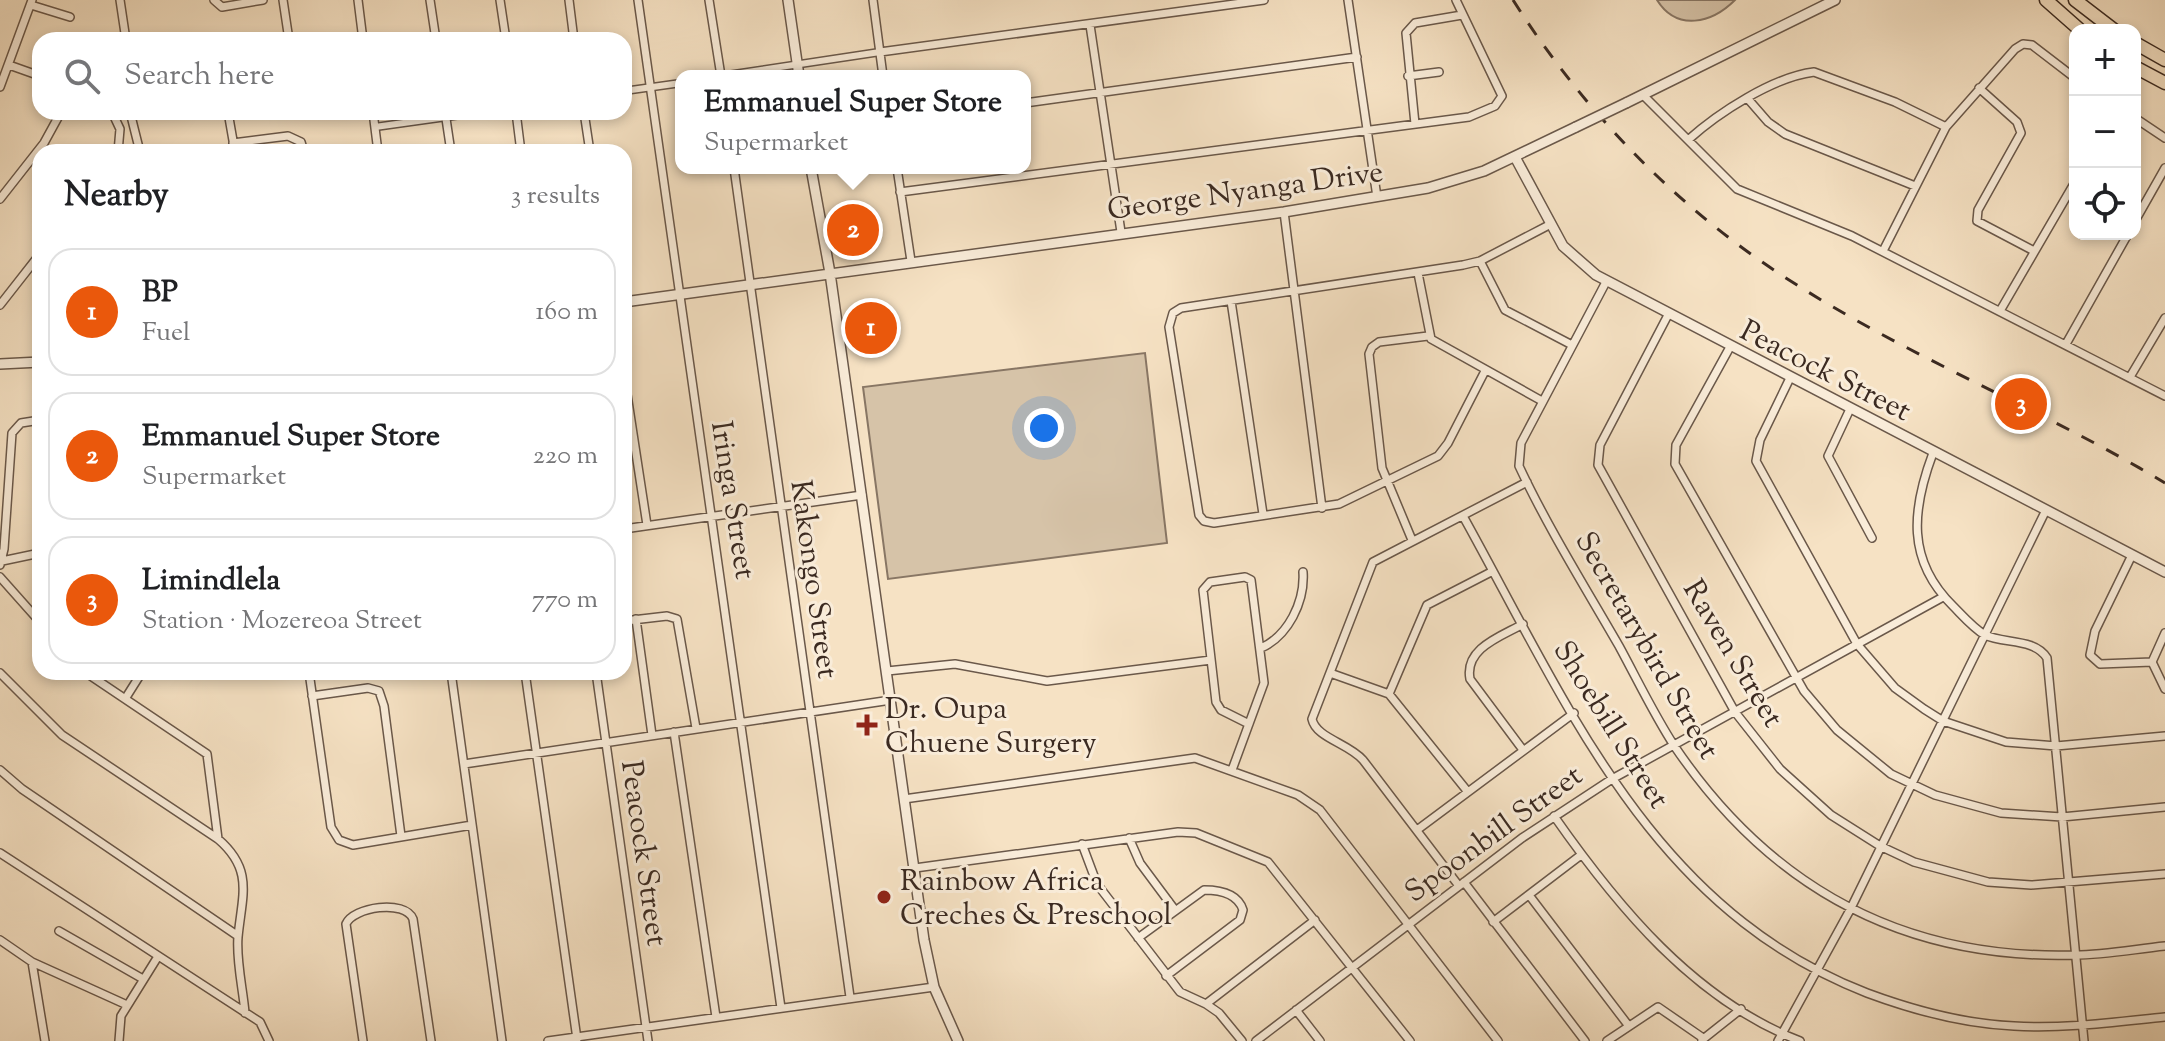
<!DOCTYPE html>
<html lang="en">
<head>
<meta charset="utf-8">
<style>
	:root { --surface:#fff; --page:#f2f2f2; --text:#202124; --muted:#757577; --line:#e0e0e0; --accent:#ea580c }
	body { margin:0; font-family:"Sorts Mill Goudy",serif; background:var(--page); color:var(--text) }
	.controls { position:absolute; right:24px; top:24px; display:grid; overflow:hidden; border-radius:16px; box-shadow:0 4px 12px #0003 }
	.controls button { width:72px; height:72px; display:grid; place-items:center; padding:0; border:0; border-bottom:2px solid var(--line); background:var(--surface); color:var(--text); font:40px sans-serif }
	.you { position:absolute; left:1044px; top:428px; width:28px; height:28px; margin:-20px; border:6px solid #fff; border-radius:50%; background:#1a73e8; box-shadow:0 0 0 12px #1a73e833 }
	.badge { display:grid; place-items:center; width:52px; height:52px; border-radius:50%; background:var(--accent); color:#fff; font-size:26px; font-weight:700 }
	.pin { position:absolute; translate:-50% -50%; border:4px solid #fff; box-shadow:0 2px 8px #0006 }
	.popup { position:absolute; left:675px; top:70px; width:356px; height:104px; box-sizing:border-box; display:grid; place-content:center; border-radius:16px; background:var(--surface); filter:drop-shadow(0 2px 6px #0005); font-size:26px; white-space:nowrap; color:var(--muted) }
	.popup b { font-size:30px; color:var(--text) }
	.popup::after { content:''; position:absolute; left:50%; top:100%; margin-left:-16px; border:16px solid transparent; border-top-color:var(--surface) }
	.list { margin:0; padding:0; list-style:none }
	h2 { display:flex; justify-content:space-between; align-items:center; height:104px; margin:0; padding:0 32px; font-size:34px }
	h2 small { font-size:26px; font-weight:400; color:var(--muted) }
	.list li { display:grid; grid-template-columns:52px 1fr auto; gap:24px; align-items:center; box-sizing:border-box; height:128px; margin:0 16px 16px; padding:0 16px; border:2px solid var(--line); border-radius:24px }
	.list b { display:block; font-size:30px; white-space:nowrap }
	.list p { margin:0; font-size:26px; white-space:nowrap; color:var(--muted) }
	.list em { font-size:26px; font-style:normal; color:var(--muted) }
	.icon { flex:none; width:44px; height:44px; fill:none; stroke:currentColor; stroke-width:2; stroke-linecap:round; stroke-linejoin:round }
	.map { position:relative; flex:none; width:2165px; height:1041px; overflow:hidden }
	.search { position:absolute; background:var(--surface); box-shadow:0 4px 12px #0003; left:32px; top:32px; width:600px; height:88px; display:flex; align-items:center; gap:20px; box-sizing:border-box; padding:0 28px; border-radius:24px; color:var(--muted); font-size:30px }
	.panel { position:absolute; background:var(--surface); box-shadow:0 4px 12px #0003; left:32px; top:144px; width:600px; height:536px; border-radius:24px }
	.map>svg:first-child { display:block }
	.pitch { fill:#d6c3a8; stroke:#887664; stroke-width:2 }
	.lines { fill:none; stroke-linecap:round; stroke-linejoin:round }
	.pedestrian-casing { stroke:#6a584a; stroke-width:9 }
	.minor-casing { stroke:#6a584a; stroke-width:10 }
	.tertiary-casing { stroke:#6a584a; stroke-width:12 }
	.primary-casing { stroke:#3b2a21; stroke-width:15 }
	.pedestrian { stroke:#f9ecd9; stroke-width:6 }
	.minor { stroke:#f9ecd9; stroke-width:7 }
	.tertiary { stroke:#f9ecd9; stroke-width:9 }
	.primary { stroke:#f6e2c4; stroke-width:12 }
	.rail { stroke:#3b2a21; stroke-width:3; stroke-dasharray:14 14; stroke-linecap:butt }
	.tertiary-bridge-casing { stroke:#6a584a; stroke-width:12; stroke-linecap:butt }
	.tertiary-bridge { stroke:#f9ecd9; stroke-width:9 }
	.poi-dot { fill:#8f2418; stroke:#f9ecd9; stroke-width:3 }
	.labels { text-anchor:middle; stroke-width:6; stroke-linejoin:round; paint-order:stroke }
	.street-label { font-size:30px; fill:#3b2a21; stroke:#f9ecd9 }
	.poi-label { font-size:30px; fill:#3b2a21; stroke:#f9ecd9; text-anchor:start }
</style>
</head>
<body>
<div class="map">
<svg width="2165" height="1041" viewBox="0 0 2165 1041">
	<rect width="100%" height="100%" fill="#f6e2c4"/>
	<filter id="stains"><feTurbulence type="fractalNoise" baseFrequency=".0025" numOctaves="4"/><feColorMatrix values="0 0 0 0 .2 0 0 0 0 .09 0 0 0 0 .02 0 0 0 .5 -.17"/></filter>
	<radialGradient id="worn" r=".72"><stop offset=".6" stop-color="#630" stop-opacity="0"/><stop offset="1" stop-color="#630" stop-opacity=".3"/></radialGradient>
	<path class="pitch" d="M1657,0H1735C1712,23 1677,32 1657,0Z
		M1145,353L1167,543L888,579L863,387Z"/>
	<g class="lines">
		<defs>
			<path id="pedestrian" d="M721,76L880,52
				M624,91L681,83
				M375,127L482,112"/>
			<path id="minor" d="M120,0L126,40
				M214,0L222,7L263,0
				M283,0L289,40
				M358,0L363,40
				M430,0L436,40
				M500,0L506,40
				M569,0L574,40
				M638,0L781,1008
				M709,0L721,76
				M873,0L883,76
				M1348,0L1377,197
				M31,5L70,17
				M1090,25L1121,232
				M880,52L1264,0
				M9,65L40,76
				M1408,76L1439,72
				M0,87L32,0
				M1979,88L2017,122L2021,133L1978,210L1977,221L2034,251
				M1643,95L1737,189L1852,236L2165,396
				M1748,99L1768,122L1785,134L1915,186
				M1025,103L1357,57
				M112,112L120,129L118,152
				M130,112L140,152
				M228,112L235,152
				M373,112L378,152
				M445,112L451,152
				M516,112L521,152
				M584,112L590,152
				M2135,118L2165,138
				M1415,124L1406,33L1415,23L1462,15
				M1688,140C1718,113 1773,77 1814,72L1895,102L1946,127
				M233,143L288,136L301,142L304,152
				M734,168L850,997
				M897,168L911,261
				M900,192L1469,117L1495,106L1502,96L1456,0
				M0,199L44,143L61,112
				M1284,212L1322,508
				M2135,221L2165,168
				M1883,251L1946,127L2015,49L2023,44L2032,45L2075,78
				M1480,261L1505,310L1572,345
				M1418,273L1431,339L1542,401
				M1606,282L1521,443L1519,466C1548,528 1585,587 1619,646C1637,679 1654,715 1675,747C1771,888 1903,960 2075,955C2105,955 2135,949 2165,946
				M1231,301L1263,514
				M0,305L40,254
				M2000,311L2075,182
				M1668,315L1600,445L1598,465L1735,712L1780,769L1831,815L1880,846L1914,862L1988,882L2031,885L2165,874
				M2066,344L2128,234
				M1730,347L1676,445L1675,464L1804,691L1837,730L1891,774L1935,795L2001,813L2062,817L2165,807
				M1485,371L1448,443L1438,456L1339,504L1214,523L1204,521L1199,515L1169,327L1173,313L1181,308L1463,265L1480,261L1549,225
				M624,375L647,525
				M2130,377L2165,318
				M1790,378L1760,440L1756,461L1857,644L1895,688L1924,709L1943,721L2006,742L2056,746L2165,736
				M1850,409L1828,456L1872,538
				M1933,453C1912,509 1906,560 1953,606C1962,615 1973,628 1985,635C2004,644 2034,638 2047,658L2084,1041
				M1463,516C1568,705 1651,909 1867,993C1913,1010 1964,1024 2014,1026C2064,1029 2115,1022 2165,1017
				M624,529L862,495
				M1412,540L1382,468L1369,354L1372,347L1379,342L1428,336
				M2132,555L2095,631L2090,655L2100,664L2152,662
				M2,561L40,553
				M0,565L4,549L12,433L21,423L40,420
				M0,577L40,622
				M636,619L652,735
				M624,621L667,616L677,619L696,728
				M2165,633L2152,662L2165,689
				M1261,648C1288,636 1305,602 1303,572
				M887,671L955,664L1047,681L1211,660
				M85,672L207,754L218,839
				M309,672L331,827L339,840L353,845L472,825
				M451,672L502,1041
				M525,672L577,1039
				M596,672L648,1041
				M0,673L62,735L218,839C254,870 242,895 238,937C236,961 243,989 245,1013
				M1330,673L1389,694L1468,792
				M1389,694L1427,605L1493,571
				M312,696L368,688L379,691L384,706L401,836
				M125,699L142,672
				M674,732L716,1017
				M1523,750L1470,679C1464,648 1502,636 1523,624
				M464,764L891,700
				M0,770L22,789L238,936
				M1232,770L1264,683L1251,580L1245,577L1210,582L1203,590L1216,702L1221,710L1249,724
				M904,799L1195,758L1298,795L1320,810L1498,1041
				M1554,816C1617,906 1694,1000 1800,1041
				M1417,830L1574,713
				M1129,838L1140,863L1175,910
				M1082,844L1097,884L1180,992L1206,1004L1315,920
				M0,853L260,1022L269,1041
				M915,868L1178,832L1196,833L1268,862L1410,1041
				M1464,882L1585,1041
				M1459,886L1363,760C1348,743 1316,738 1312,719L1373,562L1527,482
				M1529,895L1628,1025
				M1493,922L1581,855
				M59,931L143,979
				M1138,938L1204,890C1221,890 1238,894 1243,910L1240,920L1166,976
				M0,940L32,962L127,1005
				M32,962L45,1041
				M1206,1004L1219,1013L1242,1041
				M1296,1010L1320,1041
				M1702,1040L1741,1009
				M119,1041L121,1016L157,958
				M363,1041L346,924C353,907 405,899 413,919L431,1041
				M548,1041L934,987
				M1256,1041L1522,838L1612,779L1943,597
				M1607,1041L1658,1007L1703,1038
				M1778,1041L1850,910L2046,510"/>
			<path id="tertiary" d="M788,0L799,76
				M1626,103L1835,0
				M1515,157L1563,246L1596,275L2165,572
				M811,168L830,273L924,940L934,987L958,1041
				M624,302L1284,212L1428,188L1484,171L1576,127
				M0,364L40,362"/>
			<path id="primary" d="M2046,0L2080,30
				M2075,0L2114,30
				M2135,43L2165,60
				M2135,67L2165,83"/>
		</defs>
		<use href="#pedestrian" class="pedestrian-casing"/>
		<use href="#minor" class="minor-casing"/>
		<use href="#tertiary" class="tertiary-casing"/>
		<use href="#primary" class="primary-casing"/>
		<use href="#pedestrian" class="pedestrian"/>
		<use href="#minor" class="minor"/>
		<use href="#tertiary" class="tertiary"/>
		<use href="#primary" class="primary"/>
		<path class="rail" d="M1513,0C1586,115 1682,213 1797,285C1915,360 2046,411 2165,483"/>
		<defs>
			<path id="tertiary-bridge" d="M1576,127L1626,103"/>
		</defs>
		<use href="#tertiary-bridge" class="tertiary-bridge-casing"/>
		<use href="#tertiary-bridge" class="tertiary-bridge"/>
	</g>
	<g class="poi-dot">
		<path d="M863 713h8v8h8v8h-8v8h-8v-8h-8v-8h8z"/>
		<circle cx="884" cy="897" r="8"/>
	</g>
	<g class="labels">
		<g class="street-label">
			<text transform="translate(1245 190) rotate(-8)" y="10">George Nyanga Drive</text>
			<text transform="translate(1826 370) rotate(27)" y="10">Peacock Street</text>
			<text transform="translate(734 500) rotate(81)" y="10">Iringa Street</text>
			<text transform="translate(815 579) rotate(82)" y="10">Kakongo Street</text>
			<text transform="translate(1648 645) rotate(60)" y="10">Secretarybird Street</text>
			<text transform="translate(1734 653) rotate(59)" y="10">Raven Street</text>
			<text transform="translate(1612 724) rotate(58)" y="10">Shoebill Street</text>
			<text transform="translate(1493 833) rotate(-36)" y="10">Spoonbill Street</text>
			<text transform="translate(645 853) rotate(82)" y="10">Peacock Street</text>
		</g>
		<g class="poi-label">
			<text x="885" y="718">Dr. Oupa<tspan x="885" dy="34">Chuene Surgery</tspan></text>
			<text x="900" y="890">Rainbow Africa<tspan x="900" dy="34">Creches &amp; Preschool</tspan></text>
		</g>
	</g>
	<rect width="100%" height="100%" filter="url(#stains)"/>
	<rect width="100%" height="100%" fill="url(#worn)"/>
</svg>
<div class="controls">
<button>+</button>
<button>−</button>
<button><svg class="icon" aria-label="locate" viewBox="0 0 24 24"><circle cx="12" cy="12" r="6"/><path d="M12 2v4M12 18v4M2 12h4M18 12h4"/></svg></button>
</div>
<div class="you"></div>
<div class="pin badge" style="left:871px;top:328px">1</div>
<div class="pin badge" style="left:853px;top:230px">2</div>
<div class="popup"><b>Emmanuel Super Store</b>Supermarket</div>
<div class="pin badge" style="left:2021px;top:404px">3</div>
<div class="search"><svg class="icon" aria-label="search" viewBox="0 0 24 24"><circle cx="10" cy="10" r="6"/><path d="M15 15l6 6"/></svg>Search here</div>
<section class="panel">
<h2>Nearby<small>3 results</small></h2>
<ul class="list">
<li><span class="badge">1</span><div><b>BP</b><p>Fuel</p></div><em>160 m</em></li>
<li><span class="badge">2</span><div><b>Emmanuel Super Store</b><p>Supermarket</p></div><em>220 m</em></li>
<li><span class="badge">3</span><div><b>Limindlela</b><p>Station · Mozereoa Street</p></div><em>770 m</em></li>
</ul>
</section>
</div>
</body>
</html>
